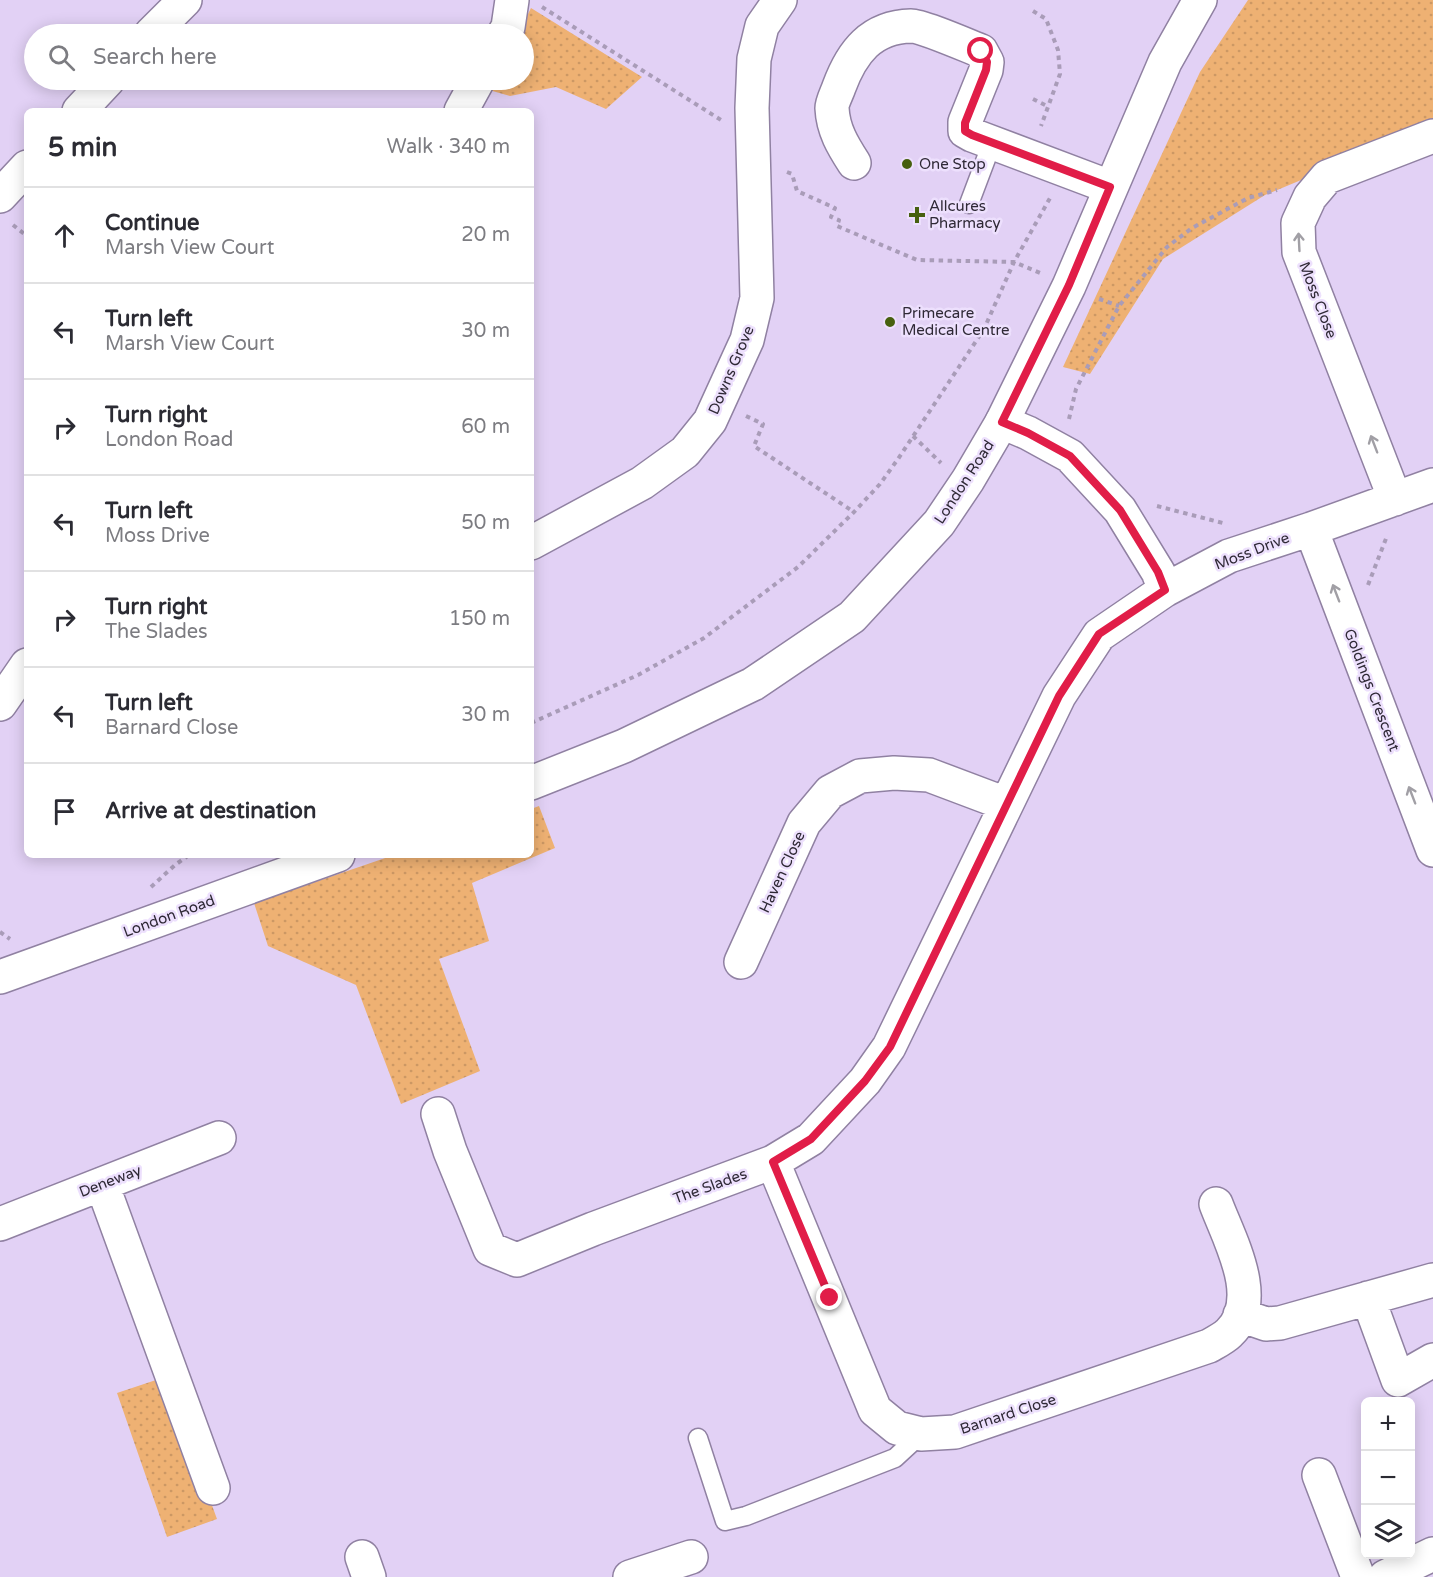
<!DOCTYPE html>
<html lang="en">
<head>
<meta charset="utf-8">
<style>
	:root { --surface:#fff; --page:#f7f7f7; --text:#2b2b33; --muted:#7c7c81; --line:#e1e1e2 }
	body { margin:0; font-family:"Varela Round",sans-serif; background:var(--page); color:var(--text) }
	.controls { position:absolute; right:18px; bottom:18px; display:grid; overflow:hidden; border-radius:9px; box-shadow:0 3px 15px #0003 }
	.controls button { width:54px; height:54px; display:grid; place-items:center; padding:0; border:0; border-bottom:2px solid var(--line); background:var(--surface); color:var(--text); font:30px sans-serif }
	.stop { position:absolute; width:18px; height:18px; margin:-14px; border:4px solid #e11d48; border-radius:50%; background:#fff }
	.stop.end { background:#e11d48; border-color:#fff; box-shadow:0 2px 6px #0008 }
	.list { margin:0; padding:0; list-style:none }
	h2 { display:flex; justify-content:space-between; align-items:center; height:78px; margin:0; padding:0 24px; font-size:26px }
	h2 small { font-size:20px; font-weight:400; color:var(--muted) }
	.list li { display:grid; grid-template-columns:39px 1fr auto; gap:18px; align-items:center; box-sizing:border-box; height:96px; padding:0 24px; border-top:2px solid var(--line) }
	.list b { display:block; font-size:22px; white-space:nowrap }
	.list p { margin:0; font-size:20px; white-space:nowrap; color:var(--muted) }
	.list em { font-size:20px; font-style:normal; color:var(--muted) }
	.icon { flex:none; width:33px; height:33px; fill:none; stroke:currentColor; stroke-width:2; stroke-linecap:round; stroke-linejoin:round }
	.map { position:relative; flex:none; width:1433px; height:1577px; overflow:hidden }
	.search { position:absolute; background:var(--surface); box-shadow:0 3px 15px #0003; left:24px; top:24px; width:510px; height:66px; display:flex; align-items:center; gap:15px; box-sizing:border-box; padding:0 21px; border-radius:33px; color:var(--muted); font-size:22px }
	.panel { position:absolute; background:var(--surface); box-shadow:0 3px 15px #0003; left:24px; top:108px; width:510px; height:750px; border-radius:9px }
	.map>svg:first-child { display:block }
	.green { fill:url(#green-dots) }
	.lines { fill:none; stroke-linecap:round; stroke-linejoin:round }
	.service-casing { stroke:#9081a2; stroke-width:21 }
	.minor-casing { stroke:#9081a2; stroke-width:36 }
	.secondary-casing { stroke:#9081a2; stroke-width:36 }
	.path { stroke:#a99cb8; stroke-width:4; stroke-dasharray:4.5 4.5; stroke-linecap:butt }
	.service { stroke:#fff; stroke-width:18 }
	.minor { stroke:#fff; stroke-width:33 }
	.secondary { stroke:#fff; stroke-width:33 }
	.oneway { stroke:#a19fa5 }
	.route { stroke:#e11d48; stroke-width:8 }
	.poi-dot { fill:#47600f; stroke:#ede0fd; stroke-width:2 }
	.labels { text-anchor:middle; stroke-width:5; stroke-linejoin:round; paint-order:stroke }
	.poi-label { font-size:15px; fill:#2f2936; stroke:#ede0fd; text-anchor:start }
	.street-label { font-size:15px; fill:#2f2936; stroke:#ede0fd }
</style>
</head>
<body>
<div class="map">
<svg width="1433" height="1577" viewBox="0 0 1433 1577">
	<defs>
		<pattern id="green-dots" width="8" height="8" patternUnits="userSpaceOnUse" patternTransform="scale(1.5)"><rect width="8" height="8" fill="#eeb173"/><path d="M2 2h.1M6 6h.1" fill="none" stroke="#cc9864" stroke-width="1.8" stroke-linecap="round"/></pattern>
	</defs>
	<rect width="100%" height="100%" fill="#e2d1f5"/>
	<path class="green" d="M1248,0H1433V125L1265,195L1163,259L1090,374L1063,367L1200,72Z
		M531,8L642,77L606,109L556,87L510,96L489,90L494,80H524V34H518Z
		M539,806L555,848L472,883L489,941L439,959L480,1071L401,1104L356,985L268,946L254,903L394,855H531V809Z
		M165,1377L217,1519L167,1537L117,1393Z"/>
	<g class="lines">
		<defs>
			<path id="service" d="M969,204L992,143
				M698,1438L725,1521L746,1516L895,1458L921,1434"/>
			<path id="minor" d="M151,34L185,0
				M504,34L508,27L512,0
				M79,111L108,80
				M461,111L478,80
				M854,163C843,146 833,130 832,108C832,102 837,93 839,87C852,52 871,27 911,26C922,26 968,46 981,51L987,62L986,70L965,122V131L972,135L1110,187
				M0,196L27,167
				M1002,422L1028,433L1070,456L1120,510L1158,572L1165,590L1229,556L1311,529L1433,485
				M1395,499L1299,252L1298,223L1310,197L1327,177L1433,136
				M1311,529L1433,850
				M531,543L642,483L685,452L710,421L747,340L757,298L752,108L754,59L762,26L780,0
				M0,704L27,665
				M741,962L804,823L830,792L860,776L894,773L929,775L1006,804
				M438,1114L450,1151L490,1249L517,1260L593,1229L773,1162L811,1139L865,1081L889,1047L1059,696L1099,635L1165,590
				M773,1162L875,1410L897,1428L921,1434L955,1432L1209,1346C1216,1342 1224,1338 1229,1333C1264,1300 1229,1239 1216,1204
				M102,1184L213,1488
				M0,1224L219,1138
				M1368,1298L1398,1380L1433,1360
				M1240,1315L1266,1324L1280,1323L1433,1280
				M1319,1475L1358,1577
				M362,1557L369,1577
				M630,1577L691,1557
				M1385,1577L1433,1554"/>
			<path id="secondary" d="M531,783L624,746L753,684L852,617L939,523L968,480L1002,422L1069,286L1165,62L1200,0
				M0,977L338,855"/>
		</defs>
		<use href="#service" class="service-casing"/>
		<use href="#minor" class="minor-casing"/>
		<use href="#secondary" class="secondary-casing"/>
		<path class="path" d="M542,7L721,120
			M1033,11L1046,19L1058,50L1060,74L1041,126
			M1033,99L1049,107
			M787,172L792,174L797,191L835,208L831,217L839,220L837,226L917,260L1014,262L1040,273
			M13,225L27,236
			M1099,299L1119,306
			M746,416L763,424L754,446L854,512
			M1069,419L1076,389L1119,306L1167,247L1192,228L1248,198L1277,190
			M913,436L941,463
			M1157,506L1223,523
			M1368,585L1387,536
			M531,723L638,675L704,638L798,567L854,512L880,484L898,459L984,329L1014,262L1050,198
			M151,887L175,865L189,855
			M0,932L10,939"/>
		<use href="#service" class="service"/>
		<use href="#minor" class="minor"/>
		<use href="#secondary" class="secondary"/>
	</g>
	<defs><path id="oneway-shaft" d="M-6 0H5M1.5-3L5.5 0L1.5 3" fill="none" stroke-width="1.6" stroke-linecap="round" stroke-linejoin="round" transform="scale(1.5)"/></defs>
	<g class="oneway">
		<use href="#oneway-shaft" transform="translate(1299 242) rotate(-93)"/>
		<use href="#oneway-shaft" transform="translate(1374 444) rotate(-111)"/>
		<use href="#oneway-shaft" transform="translate(1336 593) rotate(-111)"/>
		<use href="#oneway-shaft" transform="translate(1412 795) rotate(-111)"/>
	</g>
	<g class="lines">
		<path class="route" d="M830,1298L773,1162L811,1139L865,1081L890,1047L1059,696L1099,634L1165,590L1158,572L1120,510L1070,456L1028,433L1002,422L1069,285L1110,187L972,135L965,131V123L986,70L987,62L981,51"/>
	</g>
	<g class="poi-dot">
		<circle cx="907" cy="164" r="6"/>
		<path d="M914 206h6v6h6v6h-6v6h-6v-6h-6v-6h6z"/>
		<circle cx="890" cy="322" r="6"/>
	</g>
	<g class="labels">
		<g class="poi-label">
			<text x="919" y="169">One Stop</text>
			<text x="929" y="211">Allcures<tspan x="929" dy="17">Pharmacy</tspan></text>
			<text x="902" y="318">Primecare<tspan x="902" dy="17">Medical Centre</tspan></text>
		</g>
		<g class="street-label">
			<text transform="translate(1318 300) rotate(69)" y="5">Moss Close</text>
			<text transform="translate(731 370) rotate(-67)" y="5">Downs Grove</text>
			<text transform="translate(964 482) rotate(-57)" y="5">London Road</text>
			<text transform="translate(1252 551) rotate(-21)" y="5">Moss Drive</text>
			<text transform="translate(1372 690) rotate(69)" y="5">Goldings Crescent</text>
			<text transform="translate(782 872) rotate(-65)" y="5">Haven Close</text>
			<text transform="translate(169 916) rotate(-20)" y="5">London Road</text>
			<text transform="translate(110 1181) rotate(-21)" y="5">Deneway</text>
			<text transform="translate(710 1186) rotate(-20)" y="5">The Slades</text>
			<text transform="translate(1008 1414) rotate(-18)" y="5">Barnard Close</text>
		</g>
	</g>
</svg>
<div class="controls">
<button>+</button>
<button>−</button>
<button><svg class="icon" aria-label="layers" viewBox="0 0 24 24"><path d="M12 4l9 5-9 5-9-5zM3 14l9 5 9-5"/></svg></button>
</div>
<div class="stop" style="left:981px;top:51px"></div>
<div class="stop end" style="left:830px;top:1298px"></div>
<div class="search"><svg class="icon" aria-label="search" viewBox="0 0 24 24"><circle cx="10" cy="10" r="6"/><path d="M15 15l6 6"/></svg>Search here</div>
<section class="panel">
<h2>5 min<small>Walk · 340 m</small></h2>
<ul class="list">
<li><svg class="icon" aria-label="ahead" viewBox="0 0 24 24"><path d="M12 20V5M6 11l6-6 6 6"/></svg><div><b>Continue</b><p>Marsh View Court</p></div><em>20 m</em></li>
<li><svg class="icon" aria-label="left" viewBox="0 0 24 24"><path d="M17 20v-9H6M10 6l-5 5 5 5"/></svg><div><b>Turn left</b><p>Marsh View Court</p></div><em>30 m</em></li>
<li><svg class="icon" aria-label="right" viewBox="0 0 24 24"><path d="M7 20v-9h11M14 6l5 5-5 5"/></svg><div><b>Turn right</b><p>London Road</p></div><em>60 m</em></li>
<li><svg class="icon" aria-label="left" viewBox="0 0 24 24"><path d="M17 20v-9H6M10 6l-5 5 5 5"/></svg><div><b>Turn left</b><p>Moss Drive</p></div><em>50 m</em></li>
<li><svg class="icon" aria-label="right" viewBox="0 0 24 24"><path d="M7 20v-9h11M14 6l5 5-5 5"/></svg><div><b>Turn right</b><p>The Slades</p></div><em>150 m</em></li>
<li><svg class="icon" aria-label="left" viewBox="0 0 24 24"><path d="M17 20v-9H6M10 6l-5 5 5 5"/></svg><div><b>Turn left</b><p>Barnard Close</p></div><em>30 m</em></li>
<li><svg class="icon" aria-label="arrive" viewBox="0 0 24 24"><path d="M6 21V4h12l-3 4 3 4H6"/></svg><div><b>Arrive at destination</b></div></li>
</ul>
</section>
</div>
</body>
</html>
